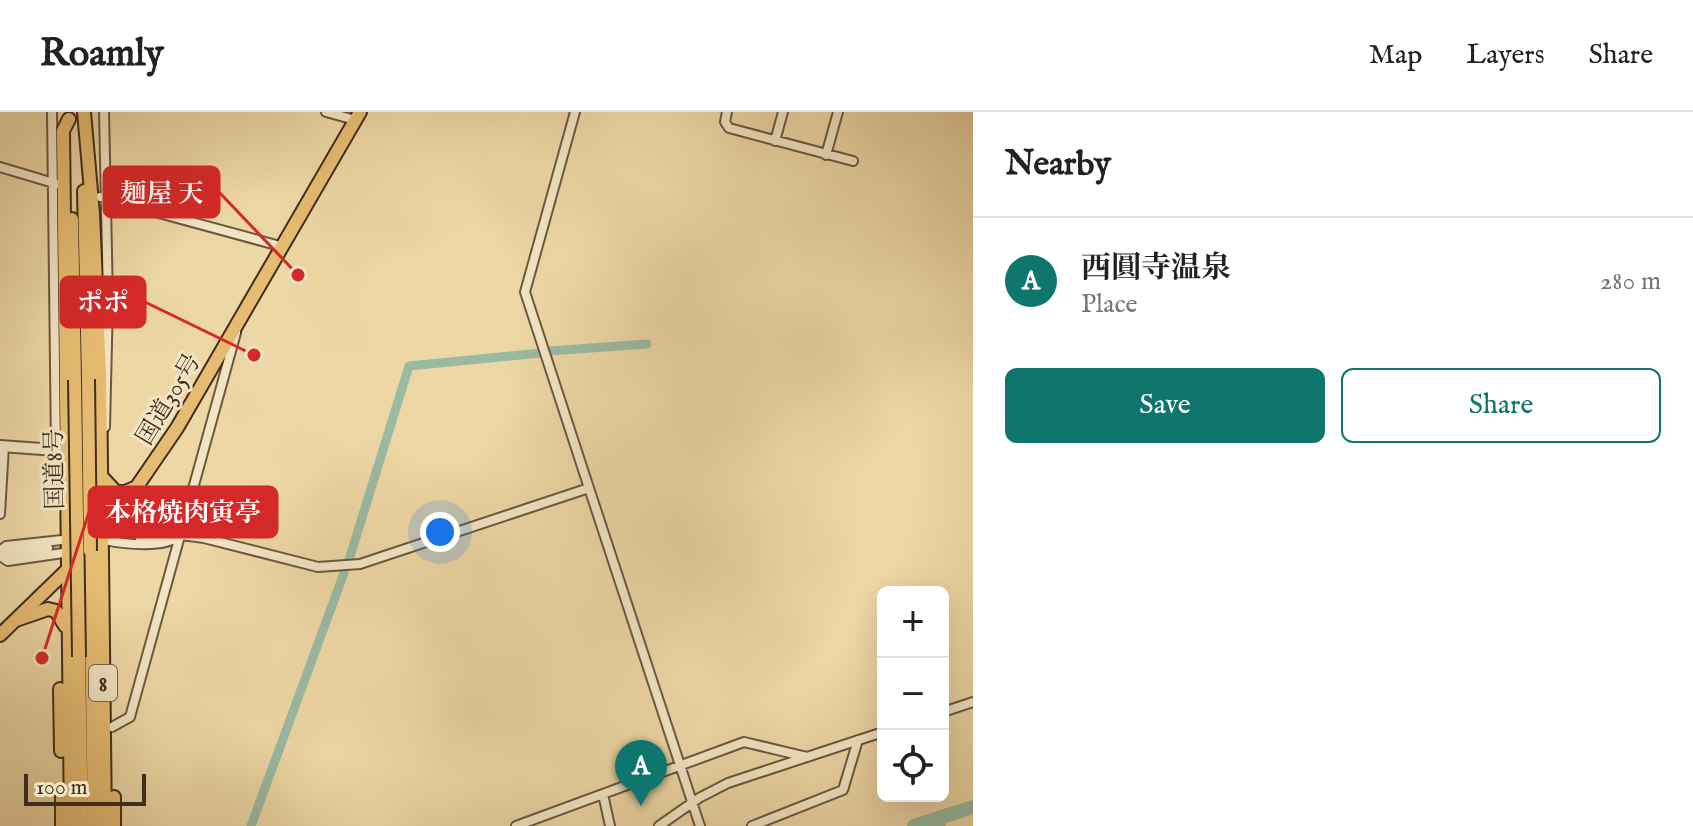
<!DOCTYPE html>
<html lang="en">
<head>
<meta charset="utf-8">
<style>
	:root { --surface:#fff; --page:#f6f6f6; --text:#222; --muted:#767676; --line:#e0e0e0; --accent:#0f766e }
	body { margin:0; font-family:"IM FELL English","Noto Serif JP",serif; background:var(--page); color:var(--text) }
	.controls { position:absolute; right:24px; bottom:24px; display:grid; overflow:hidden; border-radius:12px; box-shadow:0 8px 32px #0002 }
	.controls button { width:72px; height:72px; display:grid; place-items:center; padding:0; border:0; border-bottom:2px solid var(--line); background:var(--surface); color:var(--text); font:40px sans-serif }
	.scale { position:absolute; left:24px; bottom:20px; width:122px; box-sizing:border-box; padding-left:8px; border:4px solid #402e1e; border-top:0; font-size:22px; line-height:28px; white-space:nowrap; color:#402e1e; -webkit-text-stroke:6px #f3e5c4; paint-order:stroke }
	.you { position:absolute; left:440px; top:420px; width:28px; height:28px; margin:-20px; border:6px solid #fff; border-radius:50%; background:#1a73e8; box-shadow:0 0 0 12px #1a73e833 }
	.badge { display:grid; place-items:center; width:52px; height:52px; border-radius:50%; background:var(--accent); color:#fff; font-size:26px; font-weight:700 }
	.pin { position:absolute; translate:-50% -66px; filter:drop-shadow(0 2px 4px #0008) }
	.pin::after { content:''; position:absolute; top:42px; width:28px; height:24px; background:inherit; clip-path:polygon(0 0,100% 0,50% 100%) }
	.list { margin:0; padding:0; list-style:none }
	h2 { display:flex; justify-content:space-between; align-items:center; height:104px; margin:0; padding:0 32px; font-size:34px }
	h2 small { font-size:26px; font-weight:400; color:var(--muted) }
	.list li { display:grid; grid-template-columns:52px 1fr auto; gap:24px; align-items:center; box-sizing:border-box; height:128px; padding:0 32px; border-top:2px solid var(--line) }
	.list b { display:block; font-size:30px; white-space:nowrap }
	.list p { margin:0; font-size:26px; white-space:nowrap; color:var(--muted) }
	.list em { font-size:26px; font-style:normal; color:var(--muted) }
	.actions { display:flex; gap:16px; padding:24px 32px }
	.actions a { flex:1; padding:18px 0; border:2px solid var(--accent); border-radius:12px; text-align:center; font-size:28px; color:var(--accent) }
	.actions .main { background:var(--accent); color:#fff }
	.icon { flex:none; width:44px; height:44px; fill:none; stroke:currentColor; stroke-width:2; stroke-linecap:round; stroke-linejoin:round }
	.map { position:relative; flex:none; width:973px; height:714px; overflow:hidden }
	header { display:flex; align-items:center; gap:48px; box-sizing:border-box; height:112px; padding:0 40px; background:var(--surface); border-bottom:2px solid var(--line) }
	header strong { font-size:38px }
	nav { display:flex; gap:44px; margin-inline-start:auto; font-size:28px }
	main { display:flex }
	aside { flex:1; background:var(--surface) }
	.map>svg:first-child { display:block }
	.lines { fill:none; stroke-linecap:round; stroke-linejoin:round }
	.canal { stroke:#9abaa2; stroke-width:9 }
	.river { stroke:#9abaa2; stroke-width:14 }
	.minor-tunnel { stroke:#cab58a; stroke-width:8; stroke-dasharray:8 4; stroke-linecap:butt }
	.minor-casing { stroke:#6b5840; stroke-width:12 }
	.tertiary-casing { stroke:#6b5840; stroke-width:14 }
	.primary-casing { stroke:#402e1e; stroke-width:16 }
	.trunk-casing { stroke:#402e1e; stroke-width:16 }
	.minor { stroke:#f3e5c4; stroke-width:8 }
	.tertiary { stroke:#f3e5c4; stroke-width:10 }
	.primary { stroke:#e6bc72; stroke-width:12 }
	.trunk { stroke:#e6bc72; stroke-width:12 }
	.trunk-bridge-casing { stroke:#402e1e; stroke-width:16; stroke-linecap:butt }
	.trunk-bridge { stroke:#e6bc72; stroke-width:12 }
	.labels { text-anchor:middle; stroke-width:6; stroke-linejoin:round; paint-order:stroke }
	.shield { fill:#f3e5c4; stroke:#766550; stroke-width:2 }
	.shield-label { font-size:22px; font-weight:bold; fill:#402e1e }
	.street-label { font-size:24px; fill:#402e1e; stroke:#f3e5c4 }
	.leader { fill:none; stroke:#d62828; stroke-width:3 }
	.callout-dot { fill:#d62828; stroke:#f3e5c4; stroke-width:3 }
	.callout { fill:#d62828; stroke:#d62828; stroke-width:3 }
	.callout-label { font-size:26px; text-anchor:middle; font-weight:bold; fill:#fff }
</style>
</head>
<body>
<header>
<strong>Roamly</strong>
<nav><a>Map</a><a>Layers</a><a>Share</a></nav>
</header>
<main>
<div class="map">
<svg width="973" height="714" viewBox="0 0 973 714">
	<rect width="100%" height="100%" fill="#edd7a5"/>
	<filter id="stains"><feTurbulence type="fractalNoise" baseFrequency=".0025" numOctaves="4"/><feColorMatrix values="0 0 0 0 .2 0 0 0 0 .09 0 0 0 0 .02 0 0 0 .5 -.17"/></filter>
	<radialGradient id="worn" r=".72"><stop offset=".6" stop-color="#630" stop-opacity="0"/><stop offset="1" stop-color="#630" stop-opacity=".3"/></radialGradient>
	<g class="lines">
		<path class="canal" d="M549,239L647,232
			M348,451L409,254L540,241
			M251,714L344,461
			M941,714L942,705"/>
		<path class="river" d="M914,714L973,695"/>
		<path class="minor-tunnel" d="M117,428L140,426
			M48,436L71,433"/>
		<defs>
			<path id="minor" d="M52,0L56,338L63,385
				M104,0L108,188L105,315
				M326,0L355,8
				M575,0L525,180L589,376
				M727,0L725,10L729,16L853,49
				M775,29L783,0
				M826,43L838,0
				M0,55L57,72
				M100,85L280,134
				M0,402L4,334
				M140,426L181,423L204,426L318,455L360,452L589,376L700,714
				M101,427L128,420L175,417L181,423
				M105,428C124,432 166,437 180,423
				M0,439L6,434L71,427
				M0,442L48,436
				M0,444L8,449L70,440
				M943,600L973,590
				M112,615L130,605L236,221
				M603,682L610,714
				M516,714L744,630L807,645
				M659,714L699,686L728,671L883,620
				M752,714L843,678L858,628"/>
			<path id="tertiary" d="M0,334L56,338"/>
			<path id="primary" d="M0,523L67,458"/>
			<path id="trunk" d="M84,0L93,102L100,264L105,714
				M69,7L63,19L71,714
				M84,79L88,267
				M72,107L75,268
				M102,365L116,380H125L139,374
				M90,439L94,714
				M72,453L101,427L177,316L360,0
				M16,508L48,497L56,499L65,514
				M79,545L82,714
				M60,577L61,639
				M62,685V714
				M114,685V714"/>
		</defs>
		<use href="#minor" class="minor-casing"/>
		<use href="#tertiary" class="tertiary-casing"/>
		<use href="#primary" class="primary-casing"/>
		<use href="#trunk" class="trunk-casing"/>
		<use href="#minor" class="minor"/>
		<use href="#tertiary" class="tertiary"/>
		<use href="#primary" class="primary"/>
		<use href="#trunk" class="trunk"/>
		<defs>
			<path id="trunk-bridge" d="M88,267L90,439
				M75,268L79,545"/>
		</defs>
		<use href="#trunk-bridge" class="trunk-bridge-casing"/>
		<use href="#trunk-bridge" class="trunk-bridge"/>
	</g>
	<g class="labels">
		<rect class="shield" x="89" y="553" width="28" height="36" rx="6"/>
		<g class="shield-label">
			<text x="103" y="579">8</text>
		</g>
		<g class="street-label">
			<text transform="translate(168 287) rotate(-59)" y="8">国道305号</text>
			<text transform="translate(54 357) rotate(-91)" y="8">国道8号</text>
		</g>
	</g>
	<path class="leader" d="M298 163L219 80M254 243L145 190M42 546L89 400"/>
	<g class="callout-dot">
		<circle cx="298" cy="163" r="8"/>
		<circle cx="254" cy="243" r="8"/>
		<circle cx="42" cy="546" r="8"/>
	</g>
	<g class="callout">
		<rect x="104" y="55" width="115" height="50" rx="8"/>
		<rect x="61" y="165" width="84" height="50" rx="8"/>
		<rect x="89" y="375" width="188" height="50" rx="8"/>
	</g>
	<g class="callout-label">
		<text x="162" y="90">麺屋 天</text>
		<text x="103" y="199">ポポ</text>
		<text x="183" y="409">本格焼肉寅亭</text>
	</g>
	<rect width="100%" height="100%" filter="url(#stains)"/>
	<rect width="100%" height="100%" fill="url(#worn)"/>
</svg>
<div class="controls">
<button>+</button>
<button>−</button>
<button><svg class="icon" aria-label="locate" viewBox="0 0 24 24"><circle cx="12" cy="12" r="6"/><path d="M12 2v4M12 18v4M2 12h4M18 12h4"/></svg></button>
</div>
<div class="scale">100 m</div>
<div class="you"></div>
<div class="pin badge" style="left:641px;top:694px">A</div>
</div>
<aside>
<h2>Nearby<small></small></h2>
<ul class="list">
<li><span class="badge">A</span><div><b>西圓寺温泉</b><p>Place</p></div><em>280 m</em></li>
</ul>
<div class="actions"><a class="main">Save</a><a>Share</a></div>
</aside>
</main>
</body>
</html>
